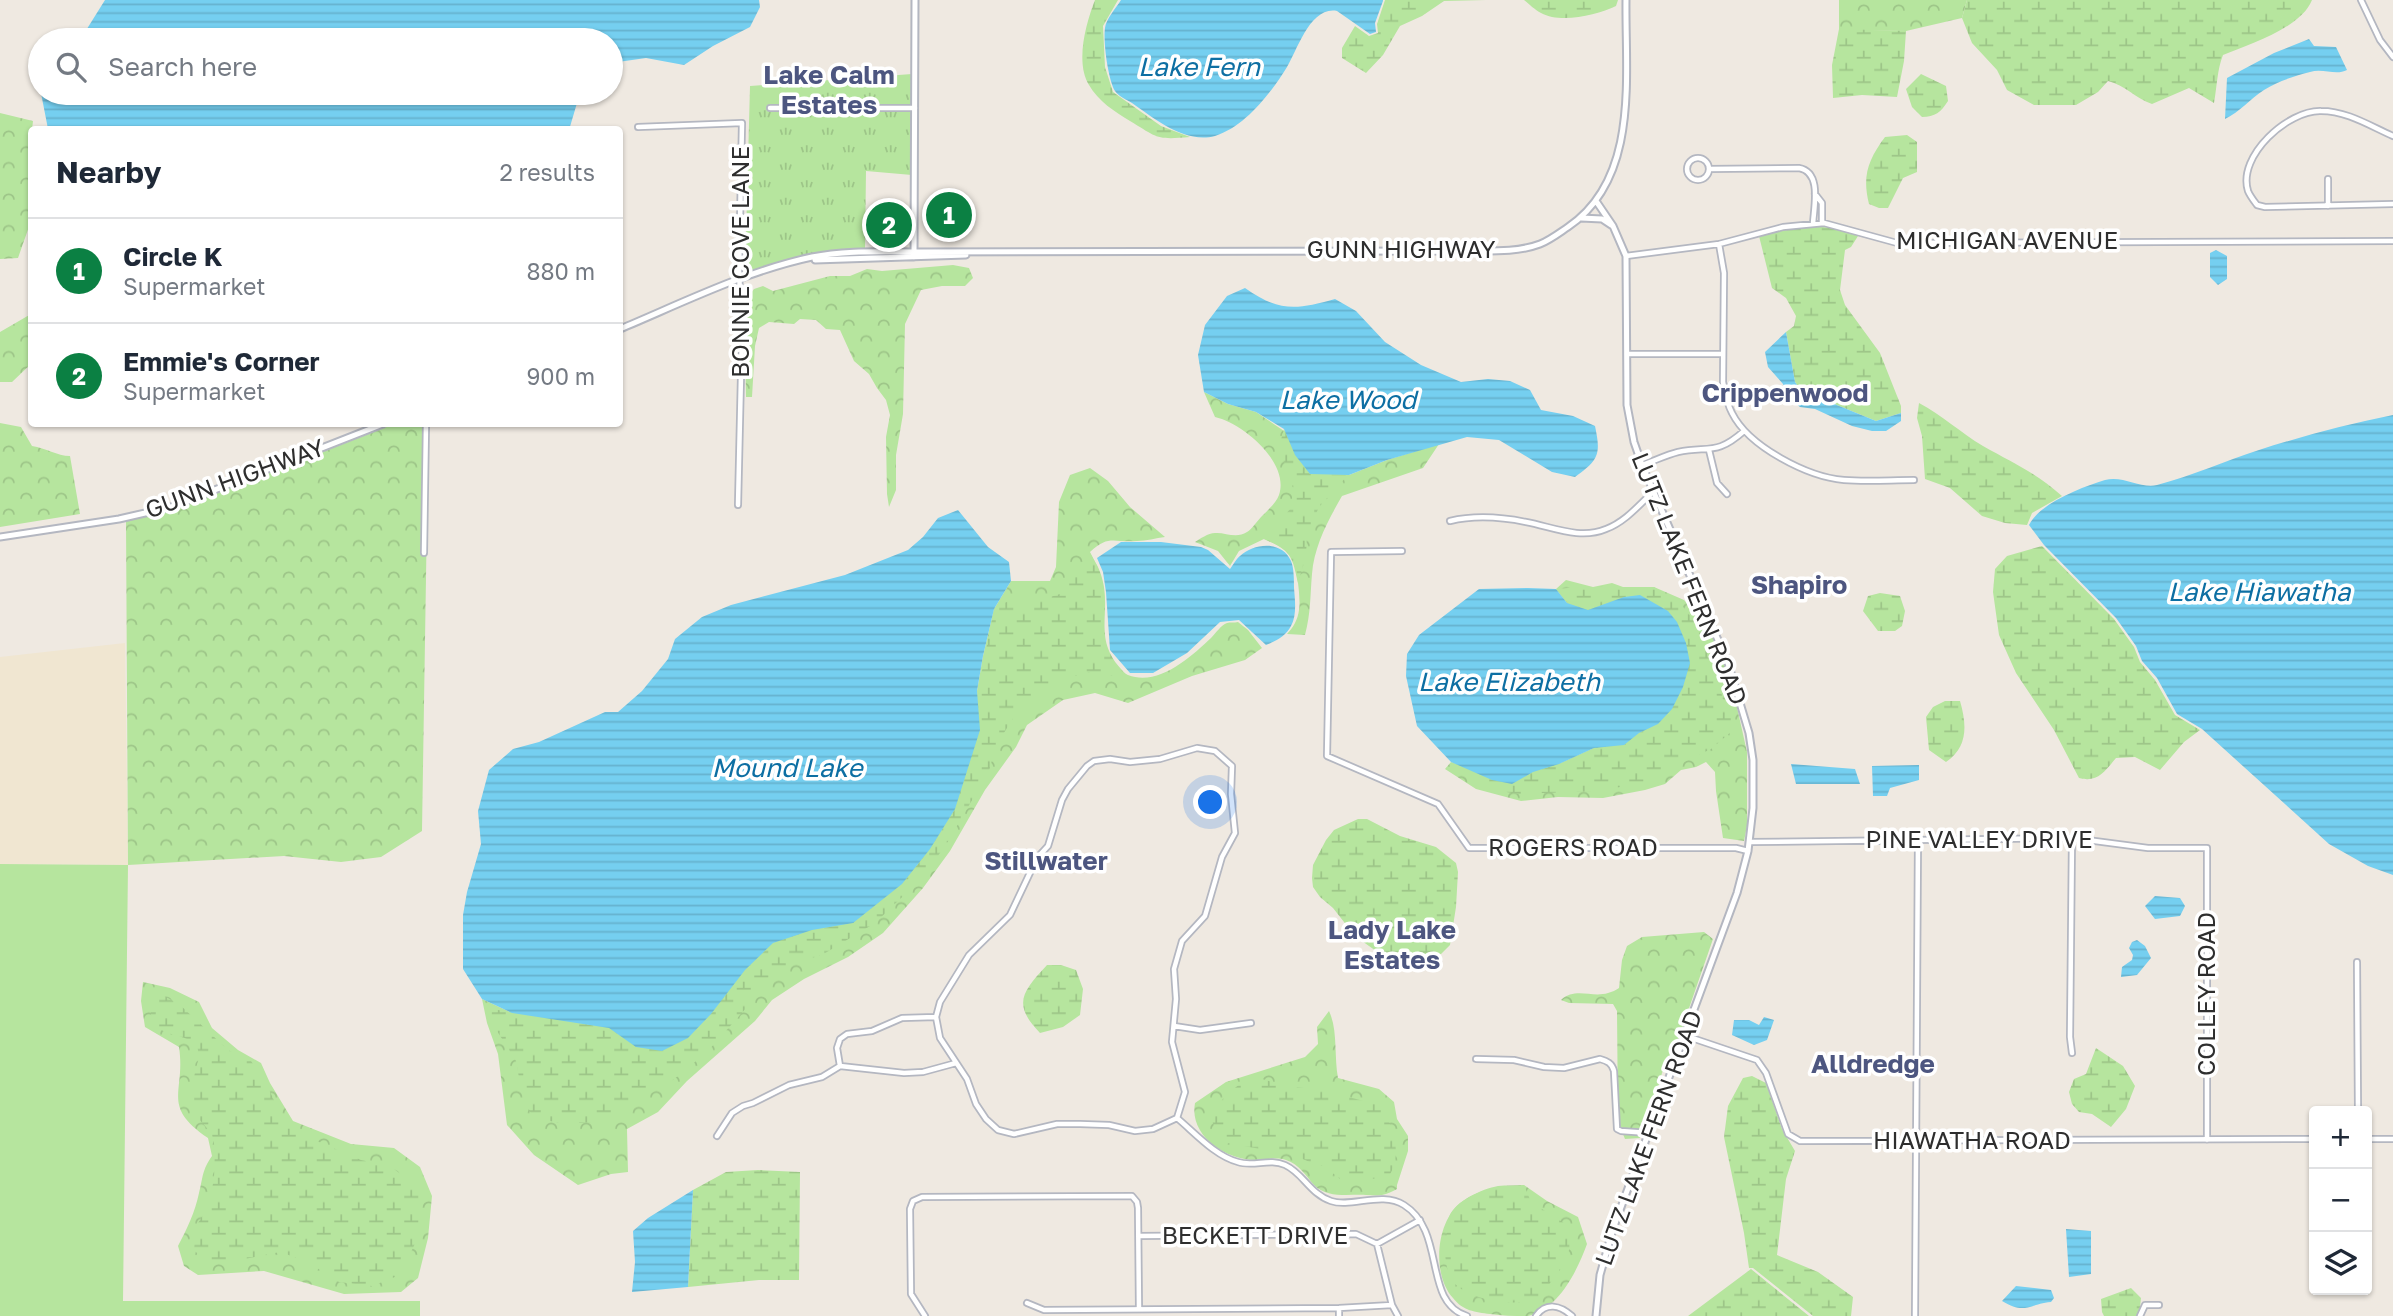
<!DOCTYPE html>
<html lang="en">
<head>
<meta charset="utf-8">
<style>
	:root { --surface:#fff; --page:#f6f6f7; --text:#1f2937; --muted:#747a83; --line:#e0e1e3; --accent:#0b8043 }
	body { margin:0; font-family:"Golos Text",sans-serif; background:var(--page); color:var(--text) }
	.controls { position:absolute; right:21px; bottom:21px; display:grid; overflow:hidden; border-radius:7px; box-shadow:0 2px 5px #0004 }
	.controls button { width:63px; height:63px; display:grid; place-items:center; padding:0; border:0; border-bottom:2px solid var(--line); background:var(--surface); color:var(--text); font:35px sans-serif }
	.you { position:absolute; left:1211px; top:803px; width:24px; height:24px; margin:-18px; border:5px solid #fff; border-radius:50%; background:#1a73e8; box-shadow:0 0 0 10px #1a73e833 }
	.badge { display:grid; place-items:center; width:46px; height:46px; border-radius:50%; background:var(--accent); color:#fff; font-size:23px; font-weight:700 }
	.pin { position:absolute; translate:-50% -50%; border:4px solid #fff; box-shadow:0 2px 7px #0006 }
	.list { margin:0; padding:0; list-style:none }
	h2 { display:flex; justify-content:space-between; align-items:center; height:91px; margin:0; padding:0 28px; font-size:30px }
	h2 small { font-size:23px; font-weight:400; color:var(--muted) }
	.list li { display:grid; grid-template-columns:46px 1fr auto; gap:21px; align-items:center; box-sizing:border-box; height:105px; padding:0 28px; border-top:2px solid var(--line) }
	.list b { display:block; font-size:26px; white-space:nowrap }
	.list p { margin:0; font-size:23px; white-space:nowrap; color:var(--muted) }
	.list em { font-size:23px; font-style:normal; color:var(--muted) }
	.icon { flex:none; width:38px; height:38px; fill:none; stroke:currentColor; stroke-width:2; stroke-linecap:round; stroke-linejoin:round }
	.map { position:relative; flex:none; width:2393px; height:1316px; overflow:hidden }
	.search { position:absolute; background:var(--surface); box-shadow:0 2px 5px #0004; left:28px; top:28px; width:595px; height:77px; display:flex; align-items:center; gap:18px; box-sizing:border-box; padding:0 24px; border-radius:38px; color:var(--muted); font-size:26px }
	.panel { position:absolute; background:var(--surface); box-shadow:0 2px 5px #0004; left:28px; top:126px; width:595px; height:301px; border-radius:7px }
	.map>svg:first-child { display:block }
	.education { fill:#f0e6d1 }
	.grass { fill:url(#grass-tufts) }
	.forest { fill:url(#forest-crowns) }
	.wetland { fill:url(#wetland-marsh) }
	.park { fill:#b6e59e }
	.water { fill:url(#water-rules) }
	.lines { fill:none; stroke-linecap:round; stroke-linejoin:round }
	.street-casing { stroke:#b4b7c1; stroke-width:8 }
	.secondary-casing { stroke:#b4b7c1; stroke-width:9 }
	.street { stroke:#fff; stroke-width:4.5 }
	.secondary { stroke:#fff; stroke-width:5 }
	.labels { text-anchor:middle; stroke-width:7; stroke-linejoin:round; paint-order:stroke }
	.street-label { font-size:24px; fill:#2e2e2e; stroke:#fff }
	.water-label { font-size:26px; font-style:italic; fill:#0d6fa3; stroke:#fff }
	.neighbourhood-label { font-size:26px; font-weight:bold; fill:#4d5680; stroke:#fff }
</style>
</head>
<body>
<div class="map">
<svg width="2393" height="1316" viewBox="0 0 2393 1316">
	<defs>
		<pattern id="grass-tufts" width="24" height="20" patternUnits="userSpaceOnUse" patternTransform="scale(1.75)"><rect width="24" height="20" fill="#b6e59e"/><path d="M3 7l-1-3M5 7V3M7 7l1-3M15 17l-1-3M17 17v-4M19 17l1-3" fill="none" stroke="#9dc588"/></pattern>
		<pattern id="forest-crowns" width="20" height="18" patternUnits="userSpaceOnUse" patternTransform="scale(1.75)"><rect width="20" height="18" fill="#b6e59e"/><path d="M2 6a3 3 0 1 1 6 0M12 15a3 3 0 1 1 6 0" fill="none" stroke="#9dc588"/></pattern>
		<pattern id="wetland-marsh" width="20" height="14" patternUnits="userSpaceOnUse" patternTransform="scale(1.75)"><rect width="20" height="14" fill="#b6e59e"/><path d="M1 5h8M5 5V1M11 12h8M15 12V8" fill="none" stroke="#9dc588"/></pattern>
		<pattern id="water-rules" width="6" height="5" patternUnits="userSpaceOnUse" patternTransform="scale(1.75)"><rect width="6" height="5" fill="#75cff0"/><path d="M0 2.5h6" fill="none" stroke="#66b2ce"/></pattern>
	</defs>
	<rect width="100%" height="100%" fill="#efe9e1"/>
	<path class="education" d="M125,643L128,865L0,864V657Z"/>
	<path class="grass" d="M912,74V105L767,106V111L912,110V175L866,171L865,250L830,252L745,275L750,86Z"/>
	<path class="forest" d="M1839,0H1967L1962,18L1906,31L1839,30Z
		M0,113L33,121L29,157L31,221L18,258L0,259Z
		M953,265L969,268L973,278L965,286H942L921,290L905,324L903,414L896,455V490L889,507L887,494L886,437L890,415L886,400L877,388L869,374L854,361L840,330L826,329L816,320L800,319L794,324L769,322L759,328L755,346L752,397H746L745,337L742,315L747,298L754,289L763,286L773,291L830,276H850L867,269L882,271Z
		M31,314V364L12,382H0V332Z
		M1204,392L1228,404L1256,412L1349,475L1387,460L1439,444L1423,468L1342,496C1328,520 1314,547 1312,574C1310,597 1311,612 1305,635L1287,634C1293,628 1298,619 1299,610C1301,599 1297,565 1291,557C1284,547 1274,543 1264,539L1239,551L1230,566L1218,551L1195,542C1200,539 1208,533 1215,533C1225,532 1236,539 1247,532C1252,529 1257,521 1262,516C1268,510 1276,503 1279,495C1290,462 1242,423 1215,417Z
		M0,423L21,427L32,446C46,448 57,456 70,456L80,514L0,527Z
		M394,424H422L428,451L422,831L381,857L341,862L284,856L128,865L126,521L200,500Z
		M1090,468L1108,481L1130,507L1165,537C1156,538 1146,541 1137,541C1114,543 1109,534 1090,552C1097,566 1103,577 1104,592C1106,618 1096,662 1128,675C1158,687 1191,657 1211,638C1216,633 1221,625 1227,623C1230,622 1234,623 1238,622L1248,630L1262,648L1245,660L1192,676L1128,703L1095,693L1063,700L1027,725L1016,747L985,790L950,851L923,888L883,933L848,957L804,979L772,1000L755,1021L687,1081L658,1112L627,1129L628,1172L611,1174L578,1185L534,1155L507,1125L498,1054L487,1023L482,999L512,1013L573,1021L980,730L977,691L983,656L994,609L1011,581H1050L1056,567L1059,502L1070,475Z
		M1566,580L1593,587L1612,583L1623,587H1654L1684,600L1706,622L1723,660L1734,694L1747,752V826L1744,841L1723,838L1716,791L1715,772L1706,762L1696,767L1681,770L1665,784L1645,790L1603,798L1558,797L1521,801L1476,789L1445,769L1451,762L1469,769L1561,763L1594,748L1567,603L1556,589Z
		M1704,932L1713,939L1678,1040L1662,1073L1648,1124L1640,1138L1625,1139L1618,1122L1617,1011L1613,1004L1569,1003L1561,1000C1575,987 1592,998 1608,993C1612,992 1616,990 1619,988L1622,960L1627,946L1642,937Z
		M143,982L170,988L199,1002L212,1028L238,1050L261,1063L270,1083L293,1121L351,1144L394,1148L420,1167L432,1196L428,1238L418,1278L401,1292L344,1294L264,1271L198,1275L184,1266L178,1246C187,1229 195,1212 199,1193C203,1177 202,1170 212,1156L208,1138C160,1105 186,1093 179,1047L145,1027L141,1001Z
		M1329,1011C1338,1030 1334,1056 1338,1078L1379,1089L1394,1102L1397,1119L1408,1136V1151L1397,1185V1189C1393,1191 1387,1194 1382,1195C1377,1196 1371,1195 1366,1195C1349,1194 1328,1199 1314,1185C1305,1175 1300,1165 1286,1160C1274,1156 1265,1161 1254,1160C1224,1159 1189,1135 1195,1103L1226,1082L1305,1057L1318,1044L1317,1027Z
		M1524,1185L1547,1201L1578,1217L1587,1244C1577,1271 1559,1309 1528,1316C1516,1316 1502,1316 1490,1314C1475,1312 1463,1311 1453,1298C1431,1274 1436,1219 1463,1201C1481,1188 1503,1186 1524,1185Z"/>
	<path class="wetland" d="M1095,0H1118L1103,26L1105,67L1113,92L1161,126L1190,137C1156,140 1158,138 1130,121C1115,112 1098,101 1089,85C1075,62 1086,23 1095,0Z
		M1385,0H1486L1444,1L1422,16L1400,26L1383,55L1366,73L1342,58V48L1355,26L1369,36L1378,33L1377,24Z
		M1524,0H1618L1616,6C1597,15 1561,24 1541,13C1535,10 1529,4 1524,0Z
		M1967,0H2312C2301,28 2250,44 2223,55C2217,70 2217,87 2214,103L2189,88L2152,104C2135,98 2125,85 2108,81L2098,92L2076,105H2034L2007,90L1997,70L1972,43L1962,18Z
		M1839,29L1906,31L1904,61L1897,97L1862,95L1833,98L1832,65Z
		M1921,74L1946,86L1948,101C1941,112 1935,117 1922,117L1912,107L1906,89Z
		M1907,135L1917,142V172L1903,178L1888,208H1879L1869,204C1862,176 1868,160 1885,137Z
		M1812,226L1833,228L1858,236L1851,247L1845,250L1840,290L1845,305L1880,353L1901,406V413L1876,421L1827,401L1807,399L1795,382L1786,332L1794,326L1796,316L1786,298L1772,288L1759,236L1783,230Z
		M1919,403C1942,415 1961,433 1983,446C2013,463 2035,472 2062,496L2032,513L2027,525L2005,523L1982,516L1950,488L1925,479L1922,436L1917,418Z
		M1284,429L1295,455L1310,474L1348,475L1319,507L1307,534L1306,556L1298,583C1292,555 1291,551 1264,539L1291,508L1293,488L1279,447Z
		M2042,546L2114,619L2134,647L2140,662L2155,680L2175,715L2200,730L2184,742L2160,770L2135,757L2116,758C2105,771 2098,783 2079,778L2054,730L2016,673L1999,635L1993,592L1995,569L2007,556Z
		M1090,553C1093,559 1098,565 1100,572C1115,612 1088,639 1127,675L1116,676L1090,672L1066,678L1013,718L996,746L989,771L947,843L923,877L875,923L822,955L798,962L772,979L707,1052L673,1080L604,1121L567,1124L533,1118L522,1094L516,1061L497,1031L491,1017L492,1009L609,1028L636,1047L711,1014L745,970L773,943L812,930L853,923L902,884L930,849L955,809L994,609L1008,601H1037L1060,594Z
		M1580,587H1654L1680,603L1710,640L1719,662L1720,688L1726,711L1739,725L1711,749L1673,767L1653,781L1598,791L1519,794L1494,790L1477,782L1451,762L1512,784L1533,772L1561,763L1594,748L1624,745L1639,733L1658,724L1668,611L1656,605H1604L1588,610L1567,603L1556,589Z
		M1880,593L1900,596L1905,611L1902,626L1895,631H1878L1863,611L1868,596Z
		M1945,701H1960C1967,725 1968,747 1946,762L1929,750L1926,717L1933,707Z
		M1358,819H1367L1400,836L1436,847L1456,863L1458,872L1456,907L1450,945L1441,954L1412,957L1376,951L1355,936L1333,908L1320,897L1313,887L1312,878L1313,865L1326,840L1334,830Z
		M1047,965H1061L1076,970L1083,989L1080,1015L1063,1027L1040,1033C1012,1004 1022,992 1047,965Z
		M162,995L179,1004L228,1050L251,1061L265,1081L284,1122L303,1135L361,1160L390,1166L419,1188L421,1231L400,1275L372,1286L339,1282L306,1261L280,1252L234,1261L203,1262L194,1249L196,1226L209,1206L214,1178L215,1149L212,1134L198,1118L190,1092L199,1057L197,1044C174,1029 150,1040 150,1003Z
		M2096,1048L2123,1066L2135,1086L2126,1109L2111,1127L2092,1114L2079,1112L2072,1104L2069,1092L2074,1079L2086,1074Z
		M1752,1076L1766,1083L1782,1129L1795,1151L1786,1179L1777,1255L1818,1272L1853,1297L1851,1316H1813L1753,1268H1749L1744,1233L1724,1137L1728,1106L1743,1078Z
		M1247,1078H1259L1289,1087L1319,1089L1382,1106C1393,1129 1403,1153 1389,1176L1359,1181L1340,1179L1324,1166L1312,1163L1282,1150H1266L1227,1143L1217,1133L1211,1118L1224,1097Z
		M758,1170L800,1172L799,1280H759L688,1287L693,1190L726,1172Z
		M1524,1185L1531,1202L1567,1225C1573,1254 1568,1260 1550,1283C1548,1287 1544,1293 1541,1296C1522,1310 1464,1300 1452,1280C1445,1269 1444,1250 1446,1238C1447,1231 1447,1223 1449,1217C1455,1201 1482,1189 1498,1186C1506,1185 1516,1186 1524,1185Z
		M1751,1269L1809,1316H1688Z
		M2131,1288L2141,1298L2139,1316H2104L2102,1312L2101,1299Z"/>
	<path class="park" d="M0,864L128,865L123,1301H420V1316H0Z"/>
	<path class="water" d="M105,0H759L760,7L750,27L713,46L684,65L646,58L611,63V40H80Z
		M1121,0H1383V1L1375,23L1376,32L1370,34L1337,11C1310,6 1297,51 1287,67C1271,93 1245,127 1215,136C1185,144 1155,119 1132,103C1127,100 1118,96 1115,91C1108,79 1103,41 1105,28C1106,19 1116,8 1121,0Z
		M2309,39L2314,46L2336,47L2347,70C2336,76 2323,68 2310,72C2295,76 2278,81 2264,90C2250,99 2240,112 2225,119L2227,78L2274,53Z
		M41,93H580L569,130L48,129Z
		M2216,250L2227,256V279L2218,285L2210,277V253Z
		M1245,288C1279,312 1296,310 1335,299L1356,311L1385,342L1421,365L1461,382L1488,379L1510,381L1530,390L1541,410L1573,416L1595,426C1601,454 1599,460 1575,477L1552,472L1499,440L1467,437L1387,460L1349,475L1310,474L1295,455L1284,429L1256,412L1228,404L1204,392L1198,355L1205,325L1227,296Z
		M1786,332L1795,382L1807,399L1827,401L1876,421L1901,413V421L1886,431H1872L1852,426L1815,409L1800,407L1790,399L1783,384L1768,367L1765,352Z
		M2393,415V875L2368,866L2329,844L2202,729L2177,714L2157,678L2142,661L2136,646L2116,618L2044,545L2029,525C2040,503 2082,487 2105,480C2123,475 2141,489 2157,485C2192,476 2225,461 2259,450C2303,436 2348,424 2393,415Z
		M958,510L988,547L1009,562L1011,581L994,609L983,656L977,691L980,730L955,809L930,849L902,884L853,923L812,930L773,943L745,970L711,1014L688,1038L662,1051L636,1047L609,1028L512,1013L482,999L463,969V915L467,892L481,844L478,811L489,770L513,749L539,742L605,712H618L642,691L668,659L675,639L702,617L731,605L845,575L908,550L923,537L938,518Z
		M1121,542H1161L1201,547L1208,550L1230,569C1233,565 1236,559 1240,556C1254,543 1282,540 1291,561C1294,568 1294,580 1294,588C1295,600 1297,615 1291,626C1286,636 1276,641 1266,645L1239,620L1220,622L1187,653L1153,673H1130L1110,650L1106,592L1103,572L1097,558Z
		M1528,588L1556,589L1567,603L1588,610L1624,597L1640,595L1668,611L1677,622L1686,643L1690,663L1683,687L1672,709L1658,724L1639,733L1624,745L1594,748L1559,764L1533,772L1512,784L1492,780L1451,762L1417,726L1406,676L1407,654L1419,635L1479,589Z
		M1791,764L1855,769L1860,784H1796Z
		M1919,765V780L1890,788L1887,796H1873L1872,766Z
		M2155,896L2180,898L2185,906L2180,916L2155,919L2145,906Z
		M2137,940L2145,946L2151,958L2137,975L2121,977L2122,967L2132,960L2133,955L2129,948L2132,942Z
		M1764,1017L1774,1020L1767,1040L1754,1045L1732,1035L1734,1020H1749L1759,1025Z
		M693,1190L688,1287L632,1292L635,1262L633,1231L648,1218Z
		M2066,1229L2091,1231V1274L2069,1277Z
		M2016,1286L2051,1290L2054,1298L2051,1302C2029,1304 2025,1315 2002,1301Z"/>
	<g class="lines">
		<defs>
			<path id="street" d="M2361,0L2380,40L2393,57
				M770,108H915
				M638,127L742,123L739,272L742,332L738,505
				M2393,136C2370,126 2347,111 2321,111C2288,110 2237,156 2248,191C2250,196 2254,201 2257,205L2265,207L2393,204
				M1687 169a11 11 0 1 1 22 0a11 11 0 1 1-22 0Z
				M1709,169L1799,168C1822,172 1814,206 1813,224
				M2328,179V206
				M1815,194L1822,203V223
				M1719,244L1724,273L1723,382C1725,393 1727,404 1732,413C1749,447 1808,477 1844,480C1867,482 1891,480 1914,480
				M1626,256L1719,244L1783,227L1824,223L1897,243L2393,241
				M1627,354H1723
				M1709,450L1717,483L1727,494
				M1642,465C1654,461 1666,455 1678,452C1710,446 1717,455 1744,431
				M1450,521C1475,515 1501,517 1526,522C1553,527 1580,540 1606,529C1625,522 1639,505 1653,492
				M1402,551L1331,552L1327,756L1438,804L1469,848H1736L1748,851
				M424,553L426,424
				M1197,748L1215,751L1232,766L1231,794L1235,833L1222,857L1205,916L1182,941L1174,969L1176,999L1172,1042L1185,1092L1177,1118L1153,1129L1135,1131L1109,1125L1080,1124H1057L1014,1134L998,1130L986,1119L976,1104L967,1079L940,1038L936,1017L940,1002L969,955L1010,915L1037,858L1048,846L1062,800L1068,789L1087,766L1094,761L1110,759L1130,762L1160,759Z
				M2072,838L2070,1037L2072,1053
				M1750,842L2072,838L2148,848H2207V1140
				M2357,962L2358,1111
				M936,1017L902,1018L872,1031L847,1034L840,1039L837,1048L840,1066L904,1073L923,1072L956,1063
				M1174,1026L1200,1030L1251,1023
				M1686,1036L1757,1060L1766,1073L1788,1134L1800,1141L2314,1139
				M1476,1059L1514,1060L1544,1067L1564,1068L1600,1059C1607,1061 1612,1063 1614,1071L1617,1129L1621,1131L1649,1133
				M1177,1118C1195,1133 1215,1156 1238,1162C1253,1167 1270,1158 1285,1165C1303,1173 1310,1194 1331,1201C1351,1208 1382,1191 1404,1205C1447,1232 1422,1302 1467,1316
				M717,1136L732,1113L743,1106L753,1103L789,1085L822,1077L840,1066
				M2367,1139H2393
				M1139,1236L1356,1234L1377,1244L1392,1305L1398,1316
				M1377,1244L1420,1220
				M1027,1303L1044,1310L1339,1308L1392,1305
				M925,1316L911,1294L910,1209L913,1201L922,1197L1132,1196L1137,1202L1138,1208L1139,1309
				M1339,1316V1308
				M1536,1316C1546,1302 1560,1305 1572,1316
				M1915,1316L1918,838
				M2140,1316L2145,1305H2159"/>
			<path id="secondary" d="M1596,201L1613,226L1626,256L1627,405L1634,442L1642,465L1728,663L1749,733L1753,760V808L1748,851L1737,893L1613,1229L1600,1275L1596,1316
				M1581,218L1602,219L1611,225
				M914,257L915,0
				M815,260L966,255
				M620,329C682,303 746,271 812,257C845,250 881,252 914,252L1471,251C1493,251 1519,252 1540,244C1550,240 1559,233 1568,227C1640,178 1625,76 1626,0
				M0,537L119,519L171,507L383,424"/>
		</defs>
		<use href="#street" class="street-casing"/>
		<use href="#secondary" class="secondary-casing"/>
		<use href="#street" class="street"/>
		<use href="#secondary" class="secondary"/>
	</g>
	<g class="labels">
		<g class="street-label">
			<text x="2007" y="249">MICHIGAN AVENUE</text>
			<text x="1401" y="258">GUNN HIGHWAY</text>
			<text transform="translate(741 262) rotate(-90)" y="8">BONNIE COVE LANE</text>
			<text transform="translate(235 479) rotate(-20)" y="8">GUNN HIGHWAY</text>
			<text transform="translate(1689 579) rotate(68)" y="8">LUTZ LAKE FERN ROAD</text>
			<text x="1979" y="848">PINE VALLEY DRIVE</text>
			<text x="1573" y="856">ROGERS ROAD</text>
			<text transform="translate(2207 994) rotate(-90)" y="8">COLLEY ROAD</text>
			<text transform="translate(1649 1138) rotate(-70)" y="8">LUTZ LAKE FERN ROAD</text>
			<text x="1972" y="1149">HIAWATHA ROAD</text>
			<text x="1255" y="1244">BECKETT DRIVE</text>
		</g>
		<g class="water-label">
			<text x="1199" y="76">Lake Fern</text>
			<text x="1348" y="409">Lake Wood</text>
			<text x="2259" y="601">Lake Hiawatha</text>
			<text x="1509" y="691">Lake Elizabeth</text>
			<text x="787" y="777">Mound Lake</text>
		</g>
		<g class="neighbourhood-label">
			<text x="829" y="84">Lake Calm<tspan x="829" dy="30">Estates</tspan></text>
			<text x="1785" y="402">Crippenwood</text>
			<text x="1799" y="594">Shapiro</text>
			<text x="1046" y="870">Stillwater</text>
			<text x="1392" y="939">Lady Lake<tspan x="1392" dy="30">Estates</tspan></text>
			<text x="1873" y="1073">Alldredge</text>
		</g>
	</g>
</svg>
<div class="controls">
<button>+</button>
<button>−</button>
<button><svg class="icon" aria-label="layers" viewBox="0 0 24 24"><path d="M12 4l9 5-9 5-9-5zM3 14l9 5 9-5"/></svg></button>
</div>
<div class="you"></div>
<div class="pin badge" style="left:949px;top:215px">1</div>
<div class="pin badge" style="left:889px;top:225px">2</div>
<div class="search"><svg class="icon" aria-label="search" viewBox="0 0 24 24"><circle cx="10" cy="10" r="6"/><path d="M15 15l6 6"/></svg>Search here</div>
<section class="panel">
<h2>Nearby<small>2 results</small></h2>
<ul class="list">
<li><span class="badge">1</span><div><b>Circle K</b><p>Supermarket</p></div><em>880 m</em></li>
<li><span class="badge">2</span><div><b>Emmie's Corner</b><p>Supermarket</p></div><em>900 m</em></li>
</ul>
</section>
</div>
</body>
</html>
